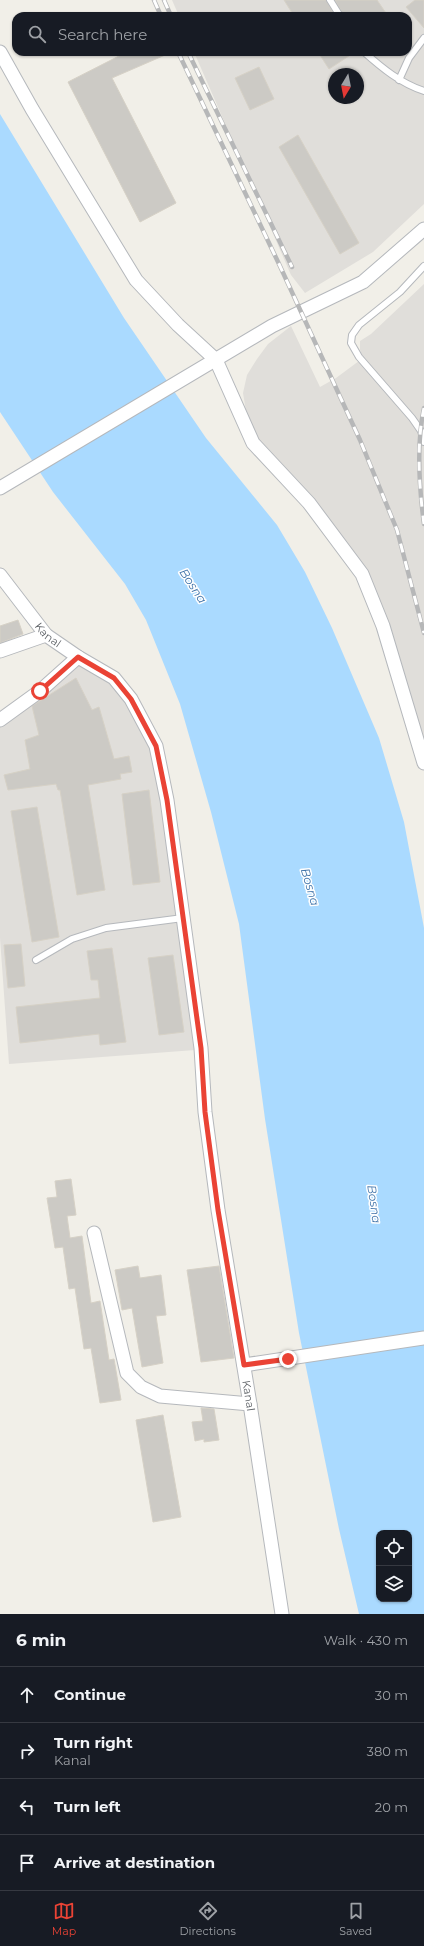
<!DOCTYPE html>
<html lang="en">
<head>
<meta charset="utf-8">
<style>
	:root { --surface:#171b24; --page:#20242c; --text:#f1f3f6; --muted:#9ea1a6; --line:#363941; --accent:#ea4335 }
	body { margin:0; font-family:Montserrat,sans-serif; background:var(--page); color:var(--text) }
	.controls { position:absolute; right:12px; bottom:12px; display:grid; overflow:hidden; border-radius:8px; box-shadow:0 1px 3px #0004 }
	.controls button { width:36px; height:36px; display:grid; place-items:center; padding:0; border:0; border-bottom:1px solid var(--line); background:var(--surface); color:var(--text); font:20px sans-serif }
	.compass { position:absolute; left:328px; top:68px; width:36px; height:36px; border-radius:50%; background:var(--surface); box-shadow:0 1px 3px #0004; rotate:190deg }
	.stop { position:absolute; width:12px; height:12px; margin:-9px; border:3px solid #ea4335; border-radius:50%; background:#fff }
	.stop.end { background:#ea4335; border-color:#fff; box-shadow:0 1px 4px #0008 }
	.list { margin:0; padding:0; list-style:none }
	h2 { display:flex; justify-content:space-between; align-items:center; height:52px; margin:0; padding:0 16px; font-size:17px }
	h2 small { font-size:13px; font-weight:400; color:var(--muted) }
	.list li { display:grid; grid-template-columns:26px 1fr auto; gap:12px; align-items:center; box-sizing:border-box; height:56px; padding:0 16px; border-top:1px solid var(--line) }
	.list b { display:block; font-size:15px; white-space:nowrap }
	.list p { margin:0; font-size:13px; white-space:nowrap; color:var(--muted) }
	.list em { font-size:13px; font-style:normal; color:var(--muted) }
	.icon { flex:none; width:22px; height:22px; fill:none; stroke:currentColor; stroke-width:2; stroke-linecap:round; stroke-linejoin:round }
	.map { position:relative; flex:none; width:424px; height:1614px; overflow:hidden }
	.search { position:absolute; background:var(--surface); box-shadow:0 1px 3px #0004; left:12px; right:12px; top:12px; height:44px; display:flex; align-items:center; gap:10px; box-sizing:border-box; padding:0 14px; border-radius:12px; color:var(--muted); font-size:15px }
	.sheet { height:276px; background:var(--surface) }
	nav { display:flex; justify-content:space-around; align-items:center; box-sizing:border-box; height:56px; border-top:1px solid var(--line); background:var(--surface); font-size:11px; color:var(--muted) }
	nav a { display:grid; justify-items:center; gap:2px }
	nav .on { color:var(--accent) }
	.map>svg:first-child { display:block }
	.industrial { fill:#e0deda; fill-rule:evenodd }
	.water { fill:#aadaff; fill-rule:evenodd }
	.building { fill:#cccac5; stroke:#d6d1c6 }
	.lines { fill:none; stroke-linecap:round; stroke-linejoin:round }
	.service-casing { stroke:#b5b8bc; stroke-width:8 }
	.minor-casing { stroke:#b5b8bc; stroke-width:15 }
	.service { stroke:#fff; stroke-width:6 }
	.minor { stroke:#fff; stroke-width:13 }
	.rail-casing { stroke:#b6b7b8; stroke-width:4.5 }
	.rail { stroke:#fff; stroke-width:3; stroke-dasharray:9; stroke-linecap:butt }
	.route { stroke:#ea4335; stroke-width:5 }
	.labels { text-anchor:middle; stroke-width:3; stroke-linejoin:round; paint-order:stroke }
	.street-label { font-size:11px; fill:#5f6368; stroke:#fff }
	.water-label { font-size:12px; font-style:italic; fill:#4174aa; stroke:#fff }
</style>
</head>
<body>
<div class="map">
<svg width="424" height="1614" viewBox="0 0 424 1614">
	<rect width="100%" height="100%" fill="#f1efe8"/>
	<path class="industrial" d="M172,0H424V204L373,252L305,293L291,275L194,52H408V16H179ZM334,74H358V98H334Z
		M424,284V755L366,574L259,443L246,411L243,393L247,375L257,359L268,344L291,326L320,387L336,378L363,358L360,350V341L371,334Z
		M77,657L112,680L154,748L195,1050L9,1064L0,938V719Z"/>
	<path class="water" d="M0,114L124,318L206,438L277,525L305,572L332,628L379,738L404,822L424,928V1614H359L339,1529L299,1333L265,1119L239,924L211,812L180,704L146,620L125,584L53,492L0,412ZM379,1533H409V1599H379Z"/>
	<path class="building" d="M284,0H326L335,16H294Z
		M335,0H377L388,16H344Z
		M415,0H424V28L406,7Z
		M118,52H172L112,78L176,203L140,222L68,82L119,56Z
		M318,52H355L329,69Z
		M259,67L274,99L250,110L235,78Z
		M298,135L359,243L340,254L279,147Z
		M18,620L23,634L0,643V626Z
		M76,678L92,710L99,707L114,759L129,756L132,772L120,774L121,779L88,785L105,890L77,895L60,790H58L56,784L8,790L4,775L30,769L25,740L39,735L32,706Z
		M149,790L160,882L133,885L122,794Z
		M37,807L59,937L32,942L11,811Z
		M21,944L25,986L8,988L4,945Z
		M112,948L126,1042L100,1045L99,1034L20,1043L16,1007L100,998L98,980H91L87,951Z
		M173,955L184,1032L159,1035L148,958Z
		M71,1179L76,1215L67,1216L70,1238L82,1236L91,1303L100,1301L109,1360L114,1359L121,1400L100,1403L91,1348L84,1349L75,1288L69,1289L63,1247L55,1248L47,1198L57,1197L55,1181Z
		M138,1266L140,1278L161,1275L166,1315L156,1316L163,1363L142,1367L132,1308L122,1310L115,1270Z
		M219,1266L234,1358L201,1362L187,1270Z
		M201,1408L214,1409L219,1440L204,1442V1439L195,1441L192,1422L203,1421Z
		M163,1415L181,1517L153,1522L136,1420Z"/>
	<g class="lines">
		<defs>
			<path id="service" d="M330,0L340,16
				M364,52C382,68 400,83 424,91
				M399,80L409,58L424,38
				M424,266L400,292L359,325L352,335L351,343L359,357L412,418L421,431L424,442
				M36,960L72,939L106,928L183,918"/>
			<g id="minor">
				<path d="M0,52L32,109L136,280L178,325L216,360L253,443L309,503L362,574L383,626L424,763"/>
				<path d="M0,488L272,326L363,282L424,229"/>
				<path id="s1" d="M0,575L46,635L78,657L114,678L131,699L156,746L167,800L201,1048L205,1112L218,1210L250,1404L282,1614"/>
				<path d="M0,651L46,635"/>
				<path d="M0,720L40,691L78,657"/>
				<path d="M94,1233L127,1373L141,1387L160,1396L250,1404"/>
				<path d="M244,1365L424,1338"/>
			</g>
		</defs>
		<use href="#service" class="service-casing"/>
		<use href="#minor" class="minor-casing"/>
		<use href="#service" class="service"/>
		<use href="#minor" class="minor"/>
		<defs>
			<path id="rail" d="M154,0L161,16
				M164,0L171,16
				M178,52L279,264L360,440L397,530L424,633
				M188,52L292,267
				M424,408C416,445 419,486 424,524"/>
		</defs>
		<use href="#rail" class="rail-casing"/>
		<use href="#rail" class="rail"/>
	</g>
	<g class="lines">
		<path class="route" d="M40,691L78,657L114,678L131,699L156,746L167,800L201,1048L205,1112L218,1210L244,1365L288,1359"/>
	</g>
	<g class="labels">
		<g class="street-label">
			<text dy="4" stroke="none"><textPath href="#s1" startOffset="77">Kanal</textPath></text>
			<text dy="4" stroke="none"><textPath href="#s1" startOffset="893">Kanal</textPath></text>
		</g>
		<g class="water-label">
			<text transform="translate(193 586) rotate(57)" y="4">Bosna</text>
			<text transform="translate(310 887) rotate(74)" y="4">Bosna</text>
			<text transform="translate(374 1204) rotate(82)" y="4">Bosna</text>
		</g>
	</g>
</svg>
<div class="controls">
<button><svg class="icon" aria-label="locate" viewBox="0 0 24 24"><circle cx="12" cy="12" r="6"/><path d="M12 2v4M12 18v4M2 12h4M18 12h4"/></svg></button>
<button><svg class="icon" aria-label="layers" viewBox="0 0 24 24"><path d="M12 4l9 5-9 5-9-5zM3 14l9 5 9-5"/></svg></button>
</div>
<svg class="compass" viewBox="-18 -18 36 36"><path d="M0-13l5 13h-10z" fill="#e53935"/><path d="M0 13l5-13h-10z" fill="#9ea1a6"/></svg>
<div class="stop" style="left:40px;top:691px"></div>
<div class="stop end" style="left:288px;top:1359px"></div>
<div class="search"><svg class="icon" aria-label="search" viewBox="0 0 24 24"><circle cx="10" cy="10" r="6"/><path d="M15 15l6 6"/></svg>Search here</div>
</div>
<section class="sheet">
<h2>6 min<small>Walk · 430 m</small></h2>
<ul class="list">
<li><svg class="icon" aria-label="ahead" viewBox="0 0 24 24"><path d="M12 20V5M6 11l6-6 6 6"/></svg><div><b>Continue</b></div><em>30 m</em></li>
<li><svg class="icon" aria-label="right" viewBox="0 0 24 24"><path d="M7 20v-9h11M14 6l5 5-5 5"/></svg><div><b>Turn right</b><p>Kanal</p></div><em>380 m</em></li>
<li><svg class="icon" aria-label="left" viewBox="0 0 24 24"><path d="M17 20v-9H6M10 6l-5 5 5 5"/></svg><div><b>Turn left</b></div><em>20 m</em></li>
<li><svg class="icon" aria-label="arrive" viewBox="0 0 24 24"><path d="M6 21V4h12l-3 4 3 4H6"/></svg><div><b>Arrive at destination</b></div></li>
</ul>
</section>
<nav>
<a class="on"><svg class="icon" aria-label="map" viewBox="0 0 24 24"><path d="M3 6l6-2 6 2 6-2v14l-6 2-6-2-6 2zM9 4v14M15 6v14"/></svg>Map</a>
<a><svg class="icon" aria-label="directions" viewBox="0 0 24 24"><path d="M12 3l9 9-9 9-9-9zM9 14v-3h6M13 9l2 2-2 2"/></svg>Directions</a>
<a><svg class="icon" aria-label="saved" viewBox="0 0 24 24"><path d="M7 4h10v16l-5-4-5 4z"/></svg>Saved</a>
</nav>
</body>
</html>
